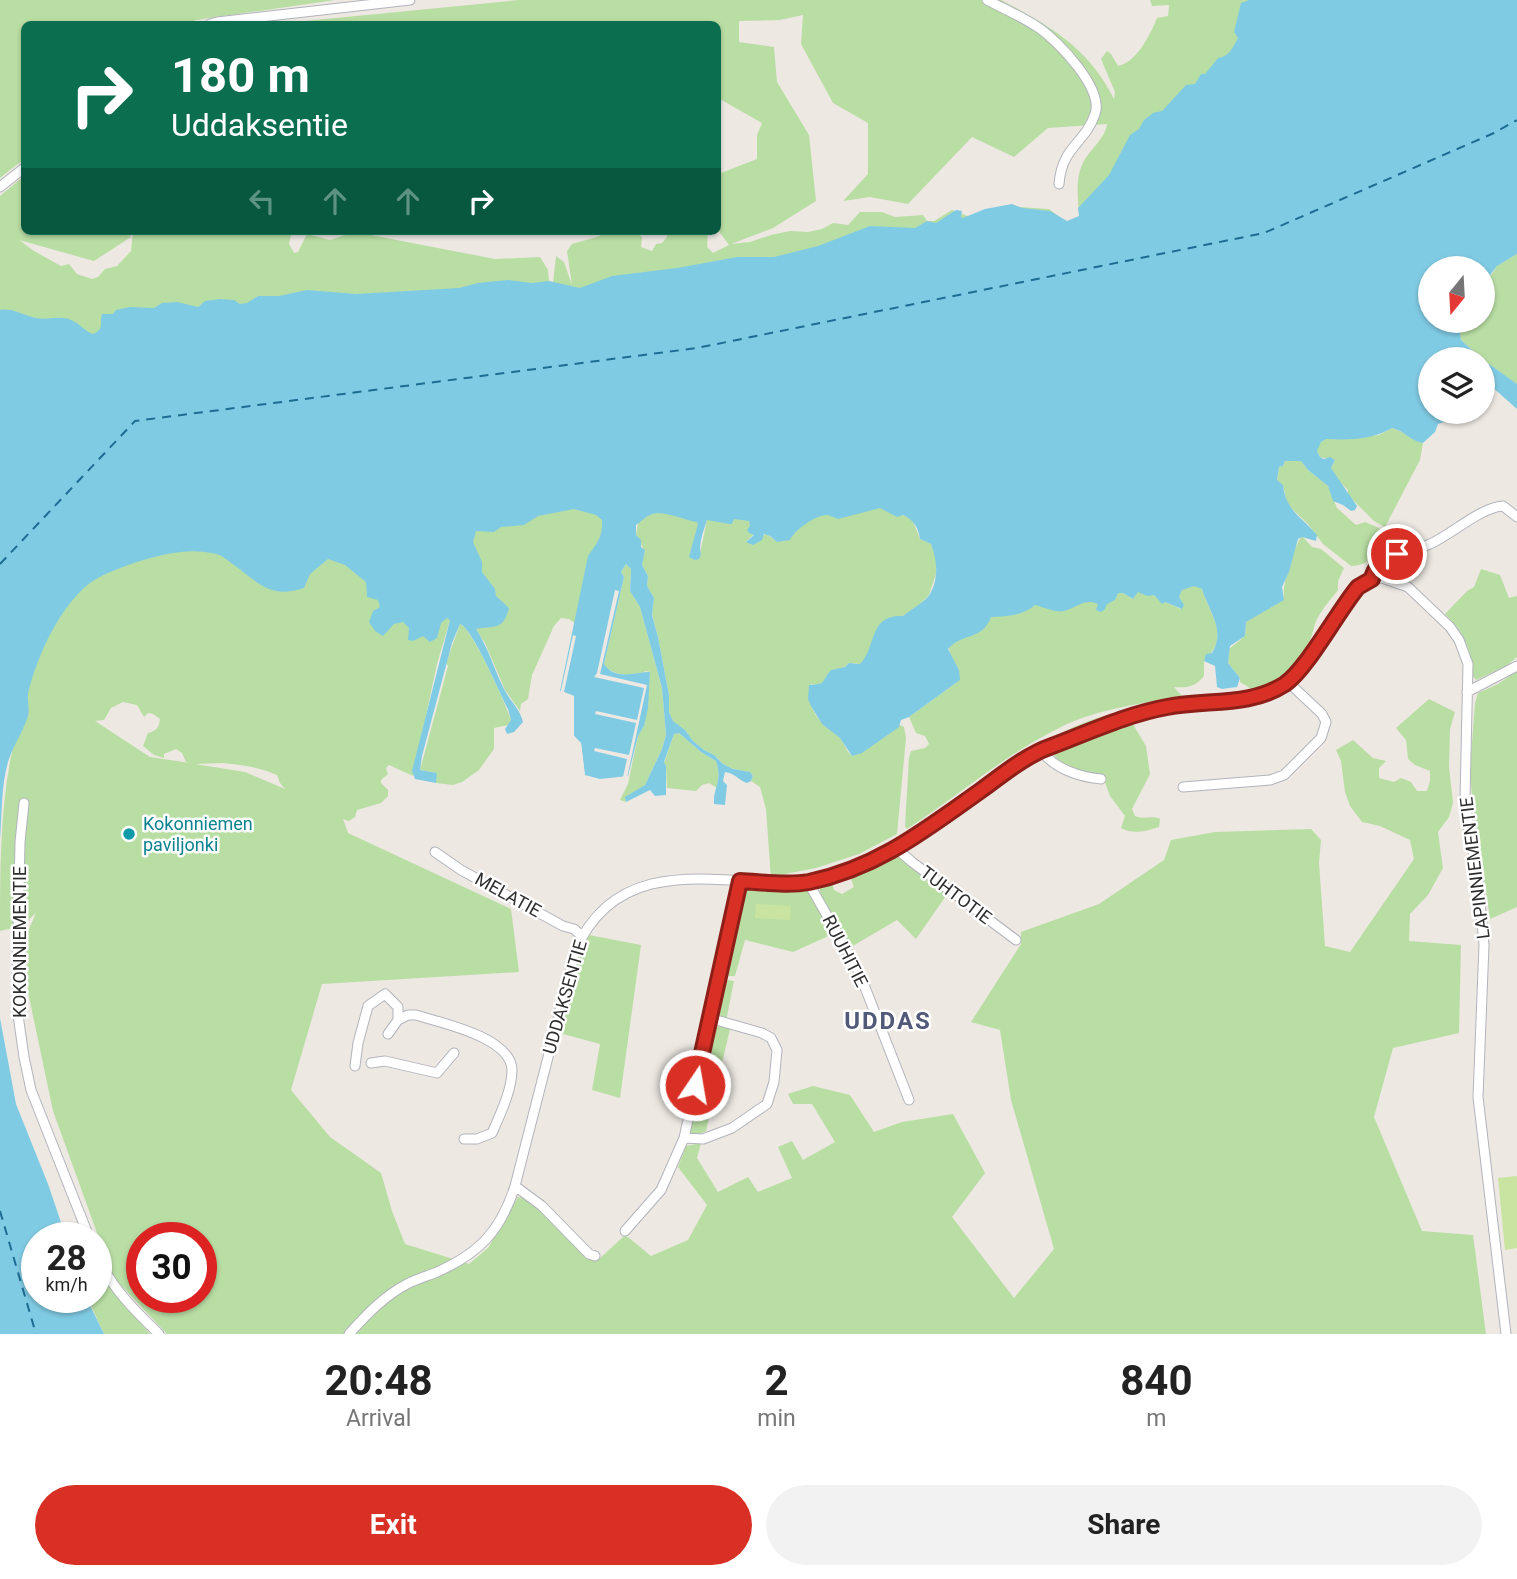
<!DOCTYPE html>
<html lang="en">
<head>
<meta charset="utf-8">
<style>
  :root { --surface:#fff; --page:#f2f2f2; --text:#222; --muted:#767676; --accent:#d93025 }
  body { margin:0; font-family:Roboto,sans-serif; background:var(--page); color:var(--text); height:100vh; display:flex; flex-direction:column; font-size:26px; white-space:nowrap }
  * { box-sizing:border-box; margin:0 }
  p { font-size:23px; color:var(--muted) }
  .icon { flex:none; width:38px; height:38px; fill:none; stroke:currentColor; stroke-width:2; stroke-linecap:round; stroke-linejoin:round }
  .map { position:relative; height:1334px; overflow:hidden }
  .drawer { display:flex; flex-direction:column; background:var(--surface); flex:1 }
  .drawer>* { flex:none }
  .banner { position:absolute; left:21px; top:21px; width:700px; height:214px; border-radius:10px; box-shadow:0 2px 5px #0004; background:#0b6e4f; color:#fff; overflow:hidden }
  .needle { width:46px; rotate:198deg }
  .fabs { position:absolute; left:1418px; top:256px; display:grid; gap:14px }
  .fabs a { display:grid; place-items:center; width:77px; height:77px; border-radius:50%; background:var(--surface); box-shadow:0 2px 5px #0004; font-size:35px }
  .speed { position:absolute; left:21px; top:1222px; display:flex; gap:14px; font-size:35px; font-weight:700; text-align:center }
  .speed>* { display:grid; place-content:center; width:91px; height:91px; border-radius:50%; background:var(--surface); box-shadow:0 2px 5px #0004; line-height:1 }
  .speed small { font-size:18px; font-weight:400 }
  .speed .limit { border:10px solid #d22; background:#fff; color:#111 }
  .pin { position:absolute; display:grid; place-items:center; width:60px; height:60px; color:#fff; margin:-30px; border:4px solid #fff; border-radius:50%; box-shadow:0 2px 7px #0007 }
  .me { position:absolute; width:77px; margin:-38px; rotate:12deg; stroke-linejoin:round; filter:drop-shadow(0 0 5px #0008) }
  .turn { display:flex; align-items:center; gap:24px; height:147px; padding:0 35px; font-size:32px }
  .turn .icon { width:91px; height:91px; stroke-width:2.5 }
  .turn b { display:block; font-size:49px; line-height:60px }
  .lanes { display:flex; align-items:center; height:66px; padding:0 35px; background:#0003; justify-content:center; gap:35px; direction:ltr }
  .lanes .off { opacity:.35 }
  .eta { display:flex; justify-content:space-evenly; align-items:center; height:119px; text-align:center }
  .eta b { font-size:42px; font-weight:700; line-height:49px }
  .action { display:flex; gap:14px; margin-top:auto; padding:14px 35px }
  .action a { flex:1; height:80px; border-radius:42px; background:var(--accent); color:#fff; font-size:28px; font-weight:700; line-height:80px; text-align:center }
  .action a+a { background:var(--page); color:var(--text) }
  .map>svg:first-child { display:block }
  .green { fill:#b9dea4; fill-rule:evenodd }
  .pitch { fill:#c9e4a1 }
  .water { fill:#80cbe4 }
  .pier { fill:#ede8e2 }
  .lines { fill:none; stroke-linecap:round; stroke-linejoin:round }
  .ferry { stroke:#1c6c94; stroke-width:2; stroke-dasharray:9 7; stroke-linecap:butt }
  .street-casing { stroke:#b2b4bc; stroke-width:11 }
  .street { stroke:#fff; stroke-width:9 }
  .route-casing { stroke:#8d1f18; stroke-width:18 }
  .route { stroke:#d93025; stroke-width:12 }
  .culture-dot { fill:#0f9aa8; stroke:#fff; stroke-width:2.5 }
  .labels { text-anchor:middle; stroke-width:5; stroke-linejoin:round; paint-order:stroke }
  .culture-label { font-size:18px; fill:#0d838f; stroke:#fff; text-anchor:start }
  .street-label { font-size:18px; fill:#2e2e2e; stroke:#fff }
  .district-label { font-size:24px; font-weight:bold; letter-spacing:2px; fill:#525a7a; stroke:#fff }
</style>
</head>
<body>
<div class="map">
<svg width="1517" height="1334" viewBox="0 0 1517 1334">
  <rect width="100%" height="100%" fill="#ede8e2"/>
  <path class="green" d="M0 0H335L196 20 186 24H24V159L0 178Z
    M519 0H1001C1050 26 1088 47 1114 99L1115 92 1101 59 1107 51 1111 54 1118 66C1137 62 1150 35 1157 18L1168 16 1169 5 1152 6 1150 0H1348L1174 364 293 556 415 554 450 620 437 664 413 776 389 765 386 768 388 774 381 780V783L388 790V796L381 803 357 810 355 817 349 821 343 819 348 833 511 909 519 972 322 984 291 1090 330 1137 381 1173 392 1211 405 1244 469 1264 488 1248 518 1197 528 1199 589 1259 598 1260 624 1236 628 1237 651 1256 688 1240 707 1205 678 1167 686 1146 701 1143 697 1158 718 1192 748 1177 758 1192 792 1178 778 1147 792 1141 803 1160 835 1142 812 1104H793L788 1094 813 1086 850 1095 874 1132 902 1122 953 1114 985 1173 952 1217 1014 1298 1054 1249 1011 1100 1000 1030 971 1022 1021 944V932L1099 904 1164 860 1171 840 1215 832 1311 829 1321 840 1319 863 1325 946 1350 952 1414 859 1410 840 1380 826 1362 822 1350 806 1345 792 1341 761 1336 750 1353 740 1373 758 1386 761 1379 768V778L1394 782 1401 778 1411 782 1417 791H1427L1430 781V771L1415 765 1408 759 1406 740 1396 728 1429 699 1455 712 1450 729 1449 767 1453 803 1449 817 1438 832 1443 868 1428 895 1410 914 1409 941 1461 945 1459 1033 1393 1048 1374 1117 1422 1231 1473 1235 1486 1334H167L113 1277 53 1111 28 992 25 938 36 913 22 926 0 931C0 870 0 805 13 747L0 570V196L24 176V231H127L131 237 94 261 19 240 34 251 61 266 69 264 77 274 92 279 98 277 105 269 117 266 131 251 133 231H285L291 235 289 244 294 253 298 252 307 234 330 240 355 232 495 259 540 257 548 270 549 281 553 283 556 256 564 262 572 285 567 251 572 244 600 236 603 231H638L642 238 641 247 652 251 656 244 662 243 667 237V231H708L707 247 713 253 729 245 718 230V182L721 173 757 159V135L762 123 718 98V24H274ZM803 15 801 44 833 103 868 123V174L843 201 870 197 908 204 972 137 1014 157 1048 128 1107 124C1105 139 1091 148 1084 161 1072 182 1081 209 1079 231L1049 209 1005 206 975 219 952 210 934 221H927L923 215 895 217 882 212H860L848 225 833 223 822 229 808 232 790 231 771 235 750 242 731 244 773 228 816 201 809 135 777 82 774 47 739 42V21L780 20ZM123 702 137 705 144 717 148 713 153 714 160 719C159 728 156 731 148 733L143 746 154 755 164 758V754L176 749 182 753 186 762 190 763 150 757 95 721 104 720 111 708ZM223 763C243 765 259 767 277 775L280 783 285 789 245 772 195 764ZM142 1237H201V1297H142Z
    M1517 254V384L1487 363 1461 340 1458 320H1482V284L1487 281 1497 266Z
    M1392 428C1404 431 1412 441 1423 443L1420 460 1385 527 1374 521 1348 495V490L1335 477 1331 468 1335 460 1320 457 1316 450 1321 442 1326 439 1379 435Z
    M1292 460 1301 461 1308 470 1328 486 1337 508 1356 525 1365 522 1379 528 1381 536 1373 546 1378 552C1370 561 1362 566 1351 566L1323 544 1308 524 1287 504 1283 485 1277 481 1279 467 1283 466 1285 461Z
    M787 468 912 519 920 539 931 544 936 556V574L929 595 860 664 849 663C841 672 828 670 823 684L819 686 811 684C807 696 812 714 823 724 828 729 835 732 840 738 845 744 846 751 852 756L900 725 904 727 906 738 897 834 859 854 816 868 785 874 776 880 771 879 766 809 760 787 751 781 753 776 750 772 733 769 723 764 714 755 704 750 693 741 685 730 673 721 669 712V695L658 637 652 614 654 598 647 586 648 576 642 565 644 550 636 535 639 517 691 498 698 524 699 558 707 520 744 507 754 534 746 542 767 534 777 542 798 528Z
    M593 507 607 526 575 623 569 619 561 618 554 626 532 675 528 699 521 704 520 711 505 690 485 643 466 615 472 531 531 512Z
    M1302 536 1312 547 1321 549 1344 568 1338 581V590C1330 600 1322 609 1316 621 1313 628 1313 635 1309 642 1298 665 1279 687 1253 690L1240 682V678L1228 663 1229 649 1245 636 1246 622 1284 597C1281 588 1295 543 1302 536Z
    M626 564 631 569 630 591 640 607 662 688 666 735 662 749 645 785 625 800 626 802 620 800 628 784 638 736 644 726 650 672 646 671C634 677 612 677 604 664L624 577 621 572Z
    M1481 569 1500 575 1509 598 1517 596V657L1506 666 1476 680 1473 676C1472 650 1464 632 1445 614L1467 591 1474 587Z
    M1194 585 1202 589C1211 618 1231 635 1204 661V676C1195 687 1188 688 1174 687L1183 697C1142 703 1096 709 1059 728 1004 755 958 796 907 829L905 826 909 758 911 751 925 748 929 744 925 736 916 733 909 717 956 683 959 670 950 655 948 641 1021 594 1123 593 1133 599 1138 591 1154 595 1161 603 1165 602 1181 609 1179 597 1182 590Z
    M460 624C472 628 506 704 511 720L509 725 494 728V749L479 770 462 782 453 785 436 783V773L420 770 448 666 446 663Z
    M1517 671V907L1490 919 1472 798 1470 769 1475 703 1478 693 1498 684Z
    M1153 707 1087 728 1051 743 1050 742C1074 721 1121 710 1153 707Z
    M1131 721 1146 746 1150 774 1132 809 1135 816C1144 820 1151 815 1160 819L1159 827C1147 831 1133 835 1121 828L1125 816 1110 796 1103 777 1065 767 1053 754V751Z
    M679 733 701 752 716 761 719 772 717 788 709 783 702 785 696 791 667 788 666 766 664 763 674 734Z
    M892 855 903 859 948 893 916 939 897 920 851 947 821 897 819 886 825 881 831 880 834 890 842 894 854 887 850 876 872 867Z
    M744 884 806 888 833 934 793 952 745 940 735 976H727L724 971C729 951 749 900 744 884Z
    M589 935 641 945 620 1098 592 1090 600 1044 559 1033 579 956Z
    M727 980 734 981 726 1021C712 1012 719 998 722 983Z
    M721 1026 730 1029 706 1131 694 1137 689 1134 710 1034 717 1027Z
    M96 1272 150 1334H104L87 1297H96Z"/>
  <path class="pitch" d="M756 904 791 906 790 920 755 918Z
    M1517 1176V1248L1505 1250 1498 1178Z"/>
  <path class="water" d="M1249 0H1517V254L1497 266 1483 284 1482 268H1430V320H1458L1461 340 1482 359H1430V411H1453L1450 420 1438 424 1435 432 1423 443C1410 441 1405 431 1392 428 1371 440 1350 440 1326 439L1321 442 1317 451 1320 457 1324 459 1330 457 1335 460 1331 468 1357 506 1355 510 1351 511 1343 505 1333 501 1328 486 1308 470 1301 461H1285L1283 466 1279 467 1277 480 1283 485C1286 511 1301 516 1317 535L1316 541 1302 537 1298 539 1289 572 1282 587 1284 600 1246 622 1245 636 1230 646 1228 663 1240 678 1237 687 1222 689 1217 687 1215 666 1204 661 1206 654 1212 653C1226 630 1209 612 1202 589L1194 586 1182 590 1179 597 1184 605 1182 609 1165 602 1162 604 1154 595 1147 596 1138 592 1133 599 1123 593H1118L1115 600 1107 604 1105 609 1101 612 1096 610 1098 604C1084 598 1077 608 1064 611 1056 613 1043 607 1035 605 1022 616 1008 616 991 617 982 641 963 632 948 649L959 670 960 680 909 717 901 720 899 727 862 753 852 756 840 738 822 724 811 706 808 699 809 685C827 684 820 683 831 670L845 667 849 663 860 664C877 647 868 614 903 616 911 609 924 603 930 594 939 579 937 559 931 544L920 539C918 527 914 520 903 515L897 517 880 508 838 519C835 518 831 516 828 515 817 514 794 530 790 540L777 542 770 536 764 534 762 540 753 545 746 542 754 535 749 533 747 530 750 526 749 521 734 519 732 524H729L707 520C704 530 698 544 701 554L699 559 695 560 689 557 698 524 697 522C683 520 662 509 650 515 645 517 641 522 636 525V535L641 540V547L645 550 642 565 648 576 647 586 654 598 652 615 658 637 669 695V712L673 721 685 730 693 741 704 750 714 755 723 764 733 769 750 772 753 776 751 781 747 783C738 780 735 773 725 772L723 781 727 785 725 805 714 804C713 786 723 783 716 761L701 752 679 733 674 734 664 762 666 766V795L655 796 650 790 626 802 625 797 645 785 662 749 666 735 662 688 640 607 630 591 631 569 626 564 621 572 624 577 604 664C615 681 636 672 650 672L648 708 644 726 638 736 628 776 600 779 585 775 581 743 574 736V696L560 691 588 556C597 543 603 537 602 520L596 515 574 509 538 516 524 525 501 527 494 532 476 531 473 542 482 562V572L495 589 496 596 509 608C503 632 493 625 476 629 488 647 494 669 504 689 510 701 520 709 523 722L514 732 507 734 505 729 511 720 508 709C499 692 473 629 460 624L452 643 422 756 420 770 437 773 436 783 415 779 412 771 450 620 447 618 441 623 437 638 430 642 423 636 413 641 408 640 409 628 403 622 394 624 383 636 375 631 369 622 373 611 380 607 378 600 367 597 366 582 345 565 328 559 310 574 304 588C270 599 260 584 234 565 228 561 222 555 216 554 190 547 162 554 137 562 120 568 98 575 85 587 57 613 39 653 29 689 26 698 30 707 28 716 23 732 14 744 9 759 1 782 2 815 0 839V310C13 308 20 314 32 317 46 322 61 313 75 322 82 326 85 331 93 334 105 329 99 323 102 314H113L116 310 130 307 154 308 162 303 177 302 198 307 205 301 220 299 234 300 240 304 247 303 258 296H279L307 290 356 294 459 288 478 283 508 280 532 283 549 281 580 288 612 276 677 268 737 257H774L818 246 870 226 915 228 927 221 936 223 956 210 962 211 961 217 963 218 985 209 1012 204 1022 208 1050 211 1067 221 1079 216 1078 208 1109 175 1130 135 1139 129 1144 120 1153 113 1162 111 1186 85 1195 84 1201 74H1205L1218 58C1229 57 1233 47 1238 38L1234 32 1241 3Z
    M1482 359 1517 384V409L1482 378Z
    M0 1018 16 1104 48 1184 66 1237H37V1297H86L104 1334H0Z"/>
  <path class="pier" d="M615 590 619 591 600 674 647 685 627 778 623 777 627 759 594 751 595 748 629 755 636 723 595 714 596 711 637 720 644 688 594 677 597 673Z
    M573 635 576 636 564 692 574 696V736L581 743 585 778 582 777 579 744 572 737 571 697 560 695Z"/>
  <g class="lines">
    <path class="ferry" d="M0 564 135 421 697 348 1264 233 1494 133 1517 120
      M0 1211 36 1334"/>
    <defs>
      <path id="street" d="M987 0C1004 9 1023 17 1039 28 1059 42 1104 89 1095 114 1085 144 1062 146 1059 184
        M210 24 217 22 410 0
        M0 187 24 168
        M1372 579C1373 571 1377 566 1384 561 1397 552 1415 551 1430 544 1451 535 1481 507 1503 506L1517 517
        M1467 692 1517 666
        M1041 750C1054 769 1080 777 1101 779
        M1183 787 1270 780 1284 775 1321 738 1326 722 1322 714 1288 682
        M24 803 20 842 17 980 18 1015 24 1057 31 1090 89 1237
        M897 849 912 862 1016 940
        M435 852 461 870 563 926 574 929 582 936
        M808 882 859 972 909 1100
        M398 1020 408 1015H416C441 1023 511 1037 512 1070 512 1090 500 1115 492 1133L477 1139H464
        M371 1063 385 1061 437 1073 454 1053
        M355 1066 358 1043 368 1006 385 994 398 1007V1020L388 1034
        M684 1138 703 1139 732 1128 767 1104 774 1082 777 1050 771 1038 762 1033 709 1018
        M515 1186 542 1206 589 1254 595 1256
        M625 1231 661 1190 684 1138 740 881
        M96 1254C111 1287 133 1309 159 1334
        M349 1334C366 1315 384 1296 407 1284 417 1279 427 1276 437 1272 480 1253 501 1230 515 1186L575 952C615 856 711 881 792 884 829 880 865 865 897 849L1002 776 1048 747 1151 711 1180 705 1248 699 1276 689 1297 672 1358 587 1372 579 1382 578 1408 587 1450 627 1459 640 1468 664 1465 799 1469 832 1477 870 1484 945 1478 1097 1506 1334"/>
    </defs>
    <use href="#street" class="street-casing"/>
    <use href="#street" class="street"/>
  </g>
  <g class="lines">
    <defs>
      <path id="route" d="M695 1085 740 881C762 882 787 886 809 882 877 868 925 830 980 791 1002 775 1026 755 1052 746 1089 732 1128 714 1167 707 1208 699 1249 707 1285 684 1307 669 1338 611 1358 587L1372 579C1374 565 1386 560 1397 554"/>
    </defs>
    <use href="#route" class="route-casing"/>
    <use href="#route" class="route"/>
  </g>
  <circle class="culture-dot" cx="129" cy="834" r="7"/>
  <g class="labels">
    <g class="culture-label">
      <text x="143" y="830">Kokonniemen<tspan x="143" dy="21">paviljonki</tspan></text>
    </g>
    <g class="street-label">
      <text transform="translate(1475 868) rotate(-97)" y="6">LAPINNIEMENTIE</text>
      <text transform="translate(508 895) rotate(29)" y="6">MELATIE</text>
      <text transform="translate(956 895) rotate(37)" y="6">TUHTOTIE</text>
      <text transform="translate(20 942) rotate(-90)" y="6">KOKONNIEMENTIE</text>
      <text transform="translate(845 951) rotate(63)" y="6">RUUHITIE</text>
      <text transform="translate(565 997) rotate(-74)" y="6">UDDAKSENTIE</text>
    </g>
    <g class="district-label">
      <text x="888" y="1029">UDDAS</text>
    </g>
  </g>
</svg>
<div class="fabs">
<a><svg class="needle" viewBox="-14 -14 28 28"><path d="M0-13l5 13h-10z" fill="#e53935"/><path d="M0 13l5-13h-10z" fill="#767676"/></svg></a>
<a><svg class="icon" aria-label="layers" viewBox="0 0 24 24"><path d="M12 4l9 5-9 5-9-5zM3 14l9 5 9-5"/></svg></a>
</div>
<div class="speed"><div>28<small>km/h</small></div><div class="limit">30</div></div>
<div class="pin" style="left:1397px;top:554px;background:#d93025"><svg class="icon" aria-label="arrive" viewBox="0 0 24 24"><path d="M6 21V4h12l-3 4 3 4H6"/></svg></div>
<svg class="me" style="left:695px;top:1085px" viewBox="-20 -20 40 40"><circle r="17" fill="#d93025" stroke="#fff" stroke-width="3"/><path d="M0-11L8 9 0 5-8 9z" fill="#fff"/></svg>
<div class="banner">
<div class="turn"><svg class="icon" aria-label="right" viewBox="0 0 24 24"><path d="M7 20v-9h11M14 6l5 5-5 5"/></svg><div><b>180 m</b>Uddaksentie</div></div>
<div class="lanes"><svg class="icon off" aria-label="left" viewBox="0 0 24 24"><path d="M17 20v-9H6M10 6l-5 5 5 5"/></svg><svg class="icon off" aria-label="ahead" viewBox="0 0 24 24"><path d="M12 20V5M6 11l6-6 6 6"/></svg><svg class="icon off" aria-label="ahead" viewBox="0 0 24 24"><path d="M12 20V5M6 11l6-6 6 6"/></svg><svg class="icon" aria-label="right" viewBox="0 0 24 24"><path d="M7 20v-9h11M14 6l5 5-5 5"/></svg></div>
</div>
</div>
<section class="drawer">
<div class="eta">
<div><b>20:48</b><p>Arrival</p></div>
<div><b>2</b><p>min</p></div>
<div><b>840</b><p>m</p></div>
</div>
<div class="action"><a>Exit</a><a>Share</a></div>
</section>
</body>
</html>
